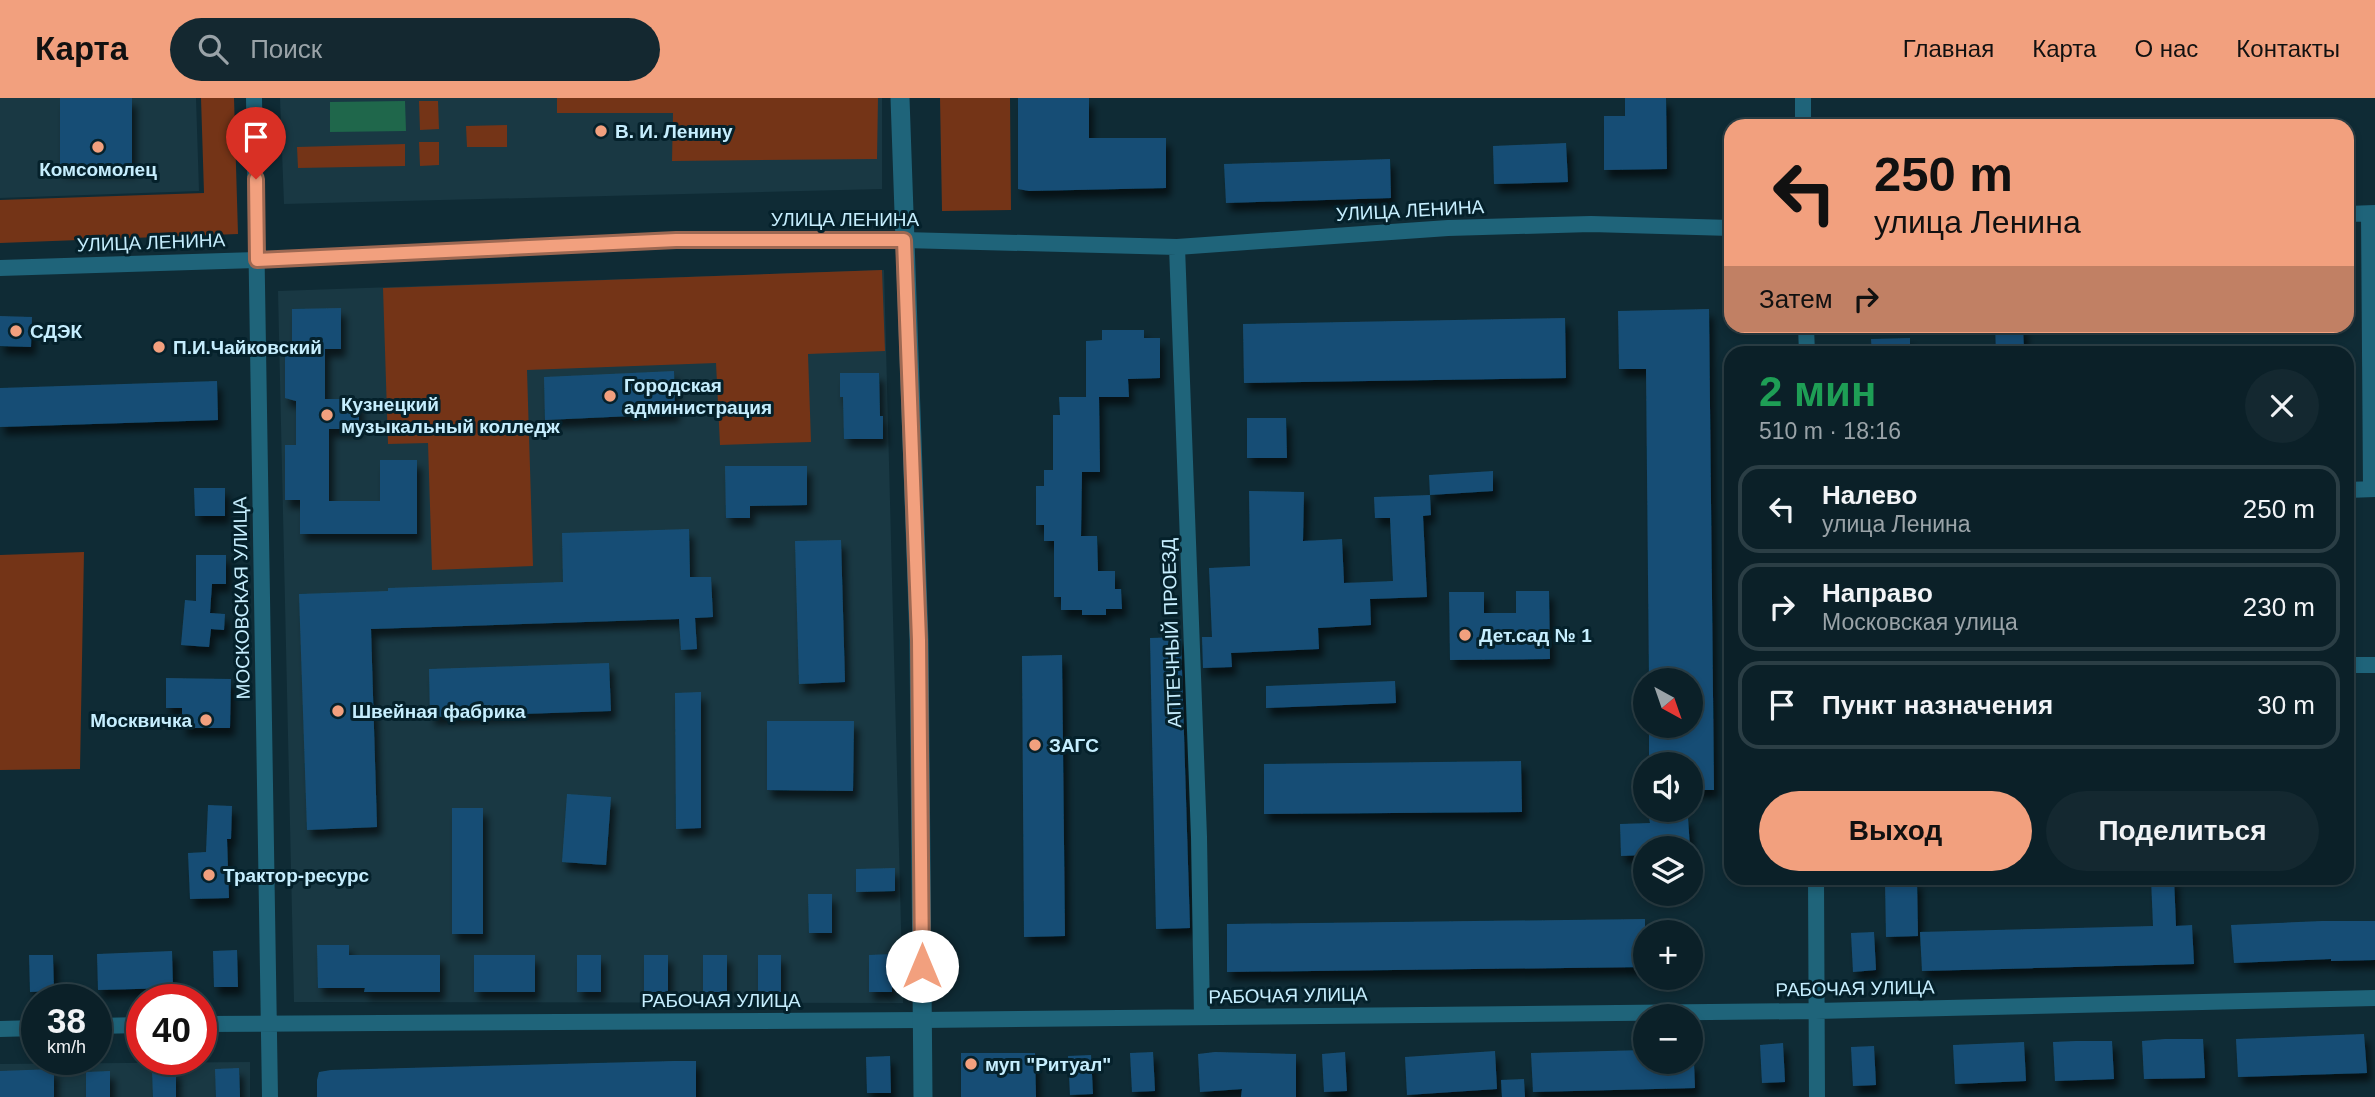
<!DOCTYPE html>
<html lang="ru">
<head>
<meta charset="utf-8">
<style>
  :root { --surface:#0b2028; --page:#142830; --text:#f1f3f6; --muted:#9aa3a8; --line:#2b3e45; --accent:#f2a07e }
  body { margin:0; font-family:Helvetica,sans-serif; background:var(--page); color:var(--text); height:100vh; display:flex; flex-direction:column; font-size:26px; white-space:nowrap }
  * { box-sizing:border-box; margin:0 }
  p { font-size:23px; color:var(--muted) }
  .icon { flex:none; width:38px; height:38px; fill:none; stroke:currentColor; stroke-width:2; stroke-linecap:round; stroke-linejoin:round }
  .map { position:relative; flex:1; overflow:hidden }
  .side { position:absolute; left:1724px; top:248px; width:630px; height:539px; display:flex; flex-direction:column; background:var(--surface); border-radius:21px; box-shadow:0 4px 10px #0003,0 0 0 2px var(--line) }
  .side>* { flex:none }
  .top-card { position:absolute; left:1724px; top:21px; width:630px; height:214px; border-radius:21px; box-shadow:0 4px 10px #0003,0 0 0 2px var(--line); background:#f2a07e; color:#111; overflow:hidden }
  .needle { width:46px; rotate:140deg }
  .buttons { position:absolute; left:1633px; top:570px; display:grid; gap:14px }
  .buttons a { display:grid; place-items:center; width:70px; height:70px; border-radius:50%; background:var(--surface); box-shadow:0 4px 10px #0003,0 0 0 2px var(--line); font-size:35px }
  .speed { position:absolute; left:21px; top:886px; display:flex; gap:14px; font-size:35px; font-weight:700; text-align:center }
  .speed>* { display:grid; place-content:center; width:91px; height:91px; border-radius:50%; background:var(--surface); box-shadow:0 4px 10px #0003,0 0 0 2px var(--line); line-height:1 }
  .speed small { font-size:18px; font-weight:400 }
  .speed .limit { border:10px solid #d22; background:#fff; color:#111 }
  .pin { position:absolute; display:grid; place-items:center; width:60px; height:60px; color:#fff; margin:-72px -30px; border-radius:50% 50% 50% 0; rotate:-45deg; box-shadow:0 0 7px #0007 }
  .pin .icon { rotate:45deg }
  .me { position:absolute; width:77px; margin:-38px; rotate:0deg; stroke-linejoin:round; filter:drop-shadow(0 0 5px #0008) }
  .turn { display:flex; align-items:center; gap:24px; height:147px; padding:0 35px; font-size:32px }
  .turn .icon { width:91px; height:91px; stroke-width:2.5 }
  .turn b { display:block; font-size:49px; line-height:60px }
  .then { display:flex; align-items:center; height:66px; padding:0 35px; background:#0003; gap:14px; font-size:26px }
  .round { display:grid; place-items:center; flex:none; width:74px; height:74px; border-radius:37px; background:var(--page) }
  .summary { display:flex; align-items:center; justify-content:space-between; height:119px; padding:0 35px }
  h1 { font-size:42px; font-weight:800; line-height:52px; color:#1e9e55 }
  .button { display:flex; gap:14px; margin-top:auto; padding:14px 35px }
  .button a { flex:1; height:80px; border-radius:42px; background:var(--accent); color:#111; font-size:28px; font-weight:800; line-height:80px; text-align:center }
  .button a+a { background:var(--page); color:var(--text) }
  ul { padding:0; list-style:none }
  li { display:flex; align-items:center; gap:21px; height:88px; margin:0 14px 10px; padding:0 21px; border:4px solid var(--line); border-radius:21px }
  li div { flex:1 }
  li b { display:block; font-size:26px }
  li em { font-style:normal }
  header { display:flex; align-items:center; gap:42px; box-sizing:border-box; height:98px; padding:0 35px; background:var(--accent); color:#111 }
  header strong { font-size:33px }
  nav { display:flex; gap:38px; margin-inline-start:auto; font-size:24px }
  .search { width:490px; height:63px; background:var(--page); display:flex; align-items:center; gap:18px; box-sizing:border-box; padding:0 24px; border-radius:38px; color:var(--muted); font-size:26px }
  .map>svg:first-child { display:block }
  .built { fill:#193843 }
  .green { fill:#743417 }
  .water { fill:#1f674b }
  .building { fill:#174e74; filter:url(#shadow) }
  .lines { fill:none; stroke-linecap:round; stroke-linejoin:round }
  .minor { stroke:#1f647a; stroke-width:16 }
  .tertiary { stroke:#1f647a; stroke-width:19 }
  .route-casing { stroke:#9d6852; stroke-width:18 }
  .route { stroke:#f2a07e; stroke-width:12 }
  .poi-dot { fill:#f2a07e; stroke:#05212b; stroke-width:2.5 }
  .labels { text-anchor:middle; stroke-width:6; stroke-linejoin:round; paint-order:stroke }
  .poi-label { font-size:19px; font-weight:bold; fill:#c6eefe; stroke:#05212b; text-anchor:start }
  .street-label { font-size:19px; fill:#c6eefe; stroke:#05212b }
</style>
</head>
<body>
<header>
<strong>Карта</strong>
<div class="search"><svg class="icon" aria-label="search" viewBox="0 0 24 24"><circle cx="10" cy="10" r="6"/><path d="M15 15l6 6"/></svg>Поиск</div>
<nav><a>Главная</a><a>Карта</a><a>О нас</a><a>Контакты</a></nav>
</header>
<div class="map">
<svg width="2375" height="999" viewBox="0 0 2375 999">
  <defs>
    <filter id="shadow"><feDropShadow dx="4.5" dy="8" stdDeviation="3.5" flood-color="#0009"/></filter>
  </defs>
  <rect width="100%" height="100%" fill="#0f2b35"/>
  <path class="built" d="M0 0H196L199 93 0 100Z
    M280 0H882V91L284 106Z
    M884 172 903 905 294 904 278 193Z
    M250 964V999H0V966Z"/>
  <path class="green" d="M201 0H234L238 136 0 145V102L204 95Z
    M557 0H878L877 61 672 63 673 15H557Z
    M940 0H1010L1011 112 942 113Z
    M419 3H438L439 31 420 32Z
    M507 27V49H467L466 28Z
    M419 44H439V67L420 68Z
    M405 46V68L298 70 297 49Z
    M882 172 885 253 808 256 811 344 720 347 716 265 527 272 533 468 432 472 428 345 388 346 383 190Z
    M84 454 80 671 0 672V457Z"/>
  <path class="water" d="M405 3 406 33 330 34V4Z"/>
  <path class="building" d="M60 0H132V71H60Z
    M1018 0H1089V40H1166V90L1029 93 1018 91Z
    M1625 0H1666L1667 71 1604 72V18H1625Z
    M1566 45 1568 84 1494 86 1493 48Z
    M1390 61 1391 100 1226 105 1224 66Z
    M341 210V251H325V301H359V331H329V403H380V362H417V436H300V402H285V347H296V303L285 300V253H292V211Z
    M1709 211 1714 692H1690V667H1649V628H1690V583H1649L1646 271H1619L1618 213Z
    M0 218 32 219 31 249 0 248Z
    M1565 220 1566 280 1244 285 1243 226Z
    M1995 228H2023L2024 253 1996 254Z
    M1102 232H1144V240H1160V280L1128 281 1129 299H1099L1100 374H1082L1081 438H1097L1098 473H1115V491H1121L1122 511H1106V517H1082V512H1061V499H1054V443H1044V427H1036V388H1044V372H1053V317H1060L1059 299H1086V243L1102 242Z
    M1910 240V256H1872L1871 241Z
    M674 273 675 316 545 322 544 279Z
    M840 275H879L880 318H883V341H844L843 299H840Z
    M217 283 218 322 0 329V290Z
    M1247 320H1286L1287 360H1247Z
    M725 368H807V407L750 408V420H726Z
    M1493 373V393L1430 397 1429 377Z
    M194 390H225V418H195Z
    M1249 393 1304 394 1303 443 1342 441 1344 485 1393 483 1390 420H1375L1374 399 1430 397 1431 417 1423 418 1427 499 1370 501 1371 527 1318 530 1319 551 1231 555 1232 569 1203 570 1202 539H1212L1209 470 1250 468Z
    M689 431 690 479H711L713 519 695 520 697 551 681 552 679 521 371 531 377 729 307 732 299 496 388 493V490L563 484 562 435Z
    M841 442 845 584 799 586 795 443Z
    M196 457H226V486H212L210 515 225 516 224 532 211 531 209 549 181 547 185 502 196 503Z
    M1516 493H1549L1550 561 1450 562 1449 494H1484V515H1516Z
    M1181 539 1190 830 1156 831 1150 540Z
    M1062 557 1065 838 1024 839 1022 558Z
    M609 565 611 613 430 619 429 571Z
    M166 580 231 581 230 630H182V610H166Z
    M1395 583 1396 605 1266 610V588Z
    M701 594V730L676 731 675 595Z
    M767 623H854L853 693 767 692Z
    M1521 663 1522 714 1264 716V666Z
    M567 696 611 699 606 767 562 764Z
    M208 707 232 708 231 741H227L229 800 190 801 188 755 206 754Z
    M452 710H483V836H452Z
    M1688 719 1690 751H1645V757L1621 758 1620 726 1650 725 1649 720Z
    M895 770V793L856 794V771Z
    M2151 780H2174L2176 828 2192 827 2194 866 1922 873 1920 834 2153 828Z
    M1917 782 1918 838 1886 839 1885 783Z
    M808 796H832V835H809Z
    M1645 821V869L1227 874V826Z
    M2322 823H2375V862L2331 863V861L2234 865 2231 827Z
    M1874 834 1876 872 1853 874 1851 835Z
    M317 847H349V857H440V894H364L365 890H318Z
    M237 852 238 889H214L213 853Z
    M172 853 173 890 98 892 97 856Z
    M892 856V894H869V857Z
    M29 857H53L54 893 30 894Z
    M474 857H535V894H474Z
    M577 857H601V894H577Z
    M644 857H668V894H644Z
    M703 857H727V894H703Z
    M758 857H781V894H758Z
    M2364 936 2367 975 2238 979 2236 941Z
    M2165 941H2203L2205 980 2144 981 2142 943Z
    M2076 943H2112L2114 981 2055 983 2053 944Z
    M2024 944 2026 983 1955 986 1953 947Z
    M1783 945 1785 984 1762 985 1760 947Z
    M1874 948 1876 987 1853 988 1851 949Z
    M1645 952V964H1694L1695 990 1533 994 1531 955Z
    M1495 953 1497 991 1407 997 1405 959Z
    M1153 954 1155 993 1132 994 1130 955Z
    M1215 954 1296 956V999H1241L1242 991 1200 994 1198 956Z
    M1345 954 1347 993 1324 994 1322 956Z
    M961 955H1035L1036 999H961Z
    M1091 957 1093 996 1070 997 1068 958Z
    M890 958 891 995H867L866 959Z
    M674 963H696V999H317V982L319 974 331 972Z
    M239 970 240 999H216L215 971Z
    M54 971V999H0V973Z
    M152 972H176V999H153Z
    M110 973V999H86V974Z
    M1524 981 1525 999H1502L1501 982Z"/>
  <g class="lines">
    <path class="minor" d="M254 0 270 999
      M1803 0V28
      M2347 116 2375 115
      M2369 116 2371 391
      M1177 149 1199 739 1202 919
      M0 170 257 162 676 142H904L1177 149 1448 130 1591 126 1731 130
      M1806 228 1807 256
      M2347 392 2375 391
      M2347 567H2375
      M1816 780 1817 999
      M201 926 922 922 1816 913 2375 900
      M96 928 142 927
      M0 931 37 930"/>
    <path class="tertiary" d="M900 0 919 542 923 999"/>
  </g>
  <g class="lines">
    <defs>
      <path id="route" d="M256 81 257 162 676 142H904L919 542 922 868"/>
    </defs>
    <use href="#route" class="route-casing"/>
    <use href="#route" class="route"/>
  </g>
  <g class="poi-dot">
    <circle cx="601" cy="33" r="7"/>
    <circle cx="98" cy="49" r="7"/>
    <circle cx="16" cy="233" r="7"/>
    <circle cx="159" cy="249" r="7"/>
    <circle cx="610" cy="298" r="7"/>
    <circle cx="327" cy="317" r="7"/>
    <circle cx="1465" cy="537" r="7"/>
    <circle cx="338" cy="613" r="7"/>
    <circle cx="206" cy="622" r="7"/>
    <circle cx="1035" cy="647" r="7"/>
    <circle cx="209" cy="777" r="7"/>
    <circle cx="971" cy="966" r="7"/>
  </g>
  <g class="labels">
    <g class="poi-label">
      <text x="615" y="40">В. И. Ленину</text>
      <text x="98" y="78" text-anchor="middle">Комсомолец</text>
      <text x="30" y="240">СДЭК</text>
      <text x="173" y="256">П.И.Чайковский</text>
      <text x="624" y="294">Городская<tspan x="624" dy="22">администрация</tspan></text>
      <text x="341" y="313">Кузнецкий<tspan x="341" dy="22">музыкальный колледж</tspan></text>
      <text x="1479" y="544">Дет.сад № 1</text>
      <text x="352" y="620">Швейная фабрика</text>
      <text x="192" y="629" text-anchor="end">Москвичка</text>
      <text x="1049" y="654">ЗАГС</text>
      <text x="223" y="784">Трактор-ресурс</text>
      <text x="985" y="973">муп "Ритуал"</text>
    </g>
    <g class="street-label">
      <text transform="translate(1410 112) rotate(-3)" y="7">УЛИЦА ЛЕНИНА</text>
      <text x="845" y="128">УЛИЦА ЛЕНИНА</text>
      <text transform="translate(151 144) rotate(-2)" y="7">УЛИЦА ЛЕНИНА</text>
      <text transform="translate(241 500) rotate(-91)" y="7">МОСКОВСКАЯ УЛИЦА</text>
      <text transform="translate(1171 535) rotate(-92)" y="7">АПТЕЧНЫЙ ПРОЕЗД</text>
      <text transform="translate(1855 890) rotate(-1)" y="7">РАБОЧАЯ УЛИЦА</text>
      <text transform="translate(1288 897) rotate(-1)" y="7">РАБОЧАЯ УЛИЦА</text>
      <text x="721" y="909">РАБОЧАЯ УЛИЦА</text>
    </g>
  </g>
</svg>
<div class="buttons">
<a><svg class="needle" viewBox="-14 -14 28 28"><path d="M0-13l5 13h-10z" fill="#e53935"/><path d="M0 13l5-13h-10z" fill="#9aa3a8"/></svg></a>
<a><svg class="icon" aria-label="sound" viewBox="0 0 24 24"><path d="M4 9h4l5-4v14l-5-4H4zM17 9q2 3 0 6"/></svg></a>
<a><svg class="icon" aria-label="layers" viewBox="0 0 24 24"><path d="M12 4l9 5-9 5-9-5zM3 14l9 5 9-5"/></svg></a>
<a>+</a>
<a>−</a>
</div>
<div class="speed"><div>38<small>km/h</small></div><div class="limit">40</div></div>
<div class="pin" style="left:256px;top:81px;background:#d93025"><svg class="icon" aria-label="arrive" viewBox="0 0 24 24"><path d="M6 21V4h12l-3 4 3 4H6"/></svg></div>
<svg class="me" style="left:922px;top:868px" viewBox="-20 -20 40 40"><circle r="19" fill="#fff"/><path d="M0-13L10 11 0 6-10 11z" fill="#f2a07e"/></svg>
<div class="top-card">
<div class="turn"><svg class="icon" aria-label="left" viewBox="0 0 24 24"><path d="M17 20v-9H6M10 6l-5 5 5 5"/></svg><div><b>250 m</b>улица Ленина</div></div>
<div class="then">Затем<svg class="icon" aria-label="right" viewBox="0 0 24 24"><path d="M7 20v-9h11M14 6l5 5-5 5"/></svg></div>
</div>
<section class="side">
<div class="summary"><div><h1>2 мин</h1><p>510 m · 18:16</p></div><a class="round"><svg class="icon" aria-label="close" viewBox="0 0 24 24"><path d="M6 6l12 12M18 6L6 18"/></svg></a></div>
<ul>
<li><svg class="icon" aria-label="left" viewBox="0 0 24 24"><path d="M17 20v-9H6M10 6l-5 5 5 5"/></svg><div><b>Налево</b><p>улица Ленина</p></div><em>250 m</em></li>
<li><svg class="icon" aria-label="right" viewBox="0 0 24 24"><path d="M7 20v-9h11M14 6l5 5-5 5"/></svg><div><b>Направо</b><p>Московская улица</p></div><em>230 m</em></li>
<li><svg class="icon" aria-label="arrive" viewBox="0 0 24 24"><path d="M6 21V4h12l-3 4 3 4H6"/></svg><div><b>Пункт назначения</b></div><em>30 m</em></li>
</ul>
<div class="button"><a>Выход</a><a>Поделиться</a></div>
</section>
</div>
</body>
</html>
